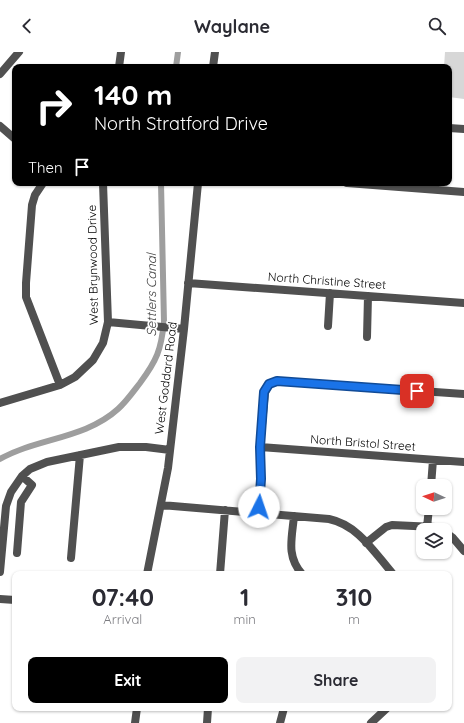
<!DOCTYPE html>
<html lang="en">
<head>
<meta charset="utf-8">
<style>
  :root { --surface:#fff; --page:#f2f2f3; --text:#2b2b33; --muted:#7c7c81; --accent:#000 }
  body { margin:0; font-family:Quicksand,sans-serif; background:var(--page); color:var(--text); height:100vh; display:flex; flex-direction:column; font-size:15px; white-space:nowrap }
  * { box-sizing:border-box; margin:0 }
  p { font-size:13px; color:var(--muted) }
  .icon { flex:none; width:22px; height:22px; fill:none; stroke:currentColor; stroke-width:2; stroke-linecap:round; stroke-linejoin:round }
  .map { position:relative; flex:1; overflow:hidden }
  .panel { position:absolute; left:12px; top:519px; width:440px; height:140px; display:flex; flex-direction:column; background:var(--surface); border-radius:8px; box-shadow:0 1px 3px #0004 }
  .panel>* { flex:none }
  .guide { position:absolute; left:12px; top:12px; width:440px; height:122px; border-radius:8px; box-shadow:0 1px 3px #0004; background:#000; color:#fff; overflow:hidden }
  .needle { width:26px; rotate:274deg }
  .tools { position:absolute; left:416px; top:427px; display:grid; gap:8px }
  .tools a { display:grid; place-items:center; width:36px; height:36px; border-radius:8px; background:var(--surface); box-shadow:0 1px 3px #0004; font-size:20px }
  .pin { position:absolute; display:grid; place-items:center; width:34px; height:34px; color:#fff; margin:-17px; border-radius:8px; box-shadow:0 2px 6px #0006 }
  .me { position:absolute; width:44px; margin:-22px; rotate:4deg; stroke-linejoin:round; filter:drop-shadow(0 0 3px #0008) }
  .turn { display:flex; align-items:center; gap:14px; height:84px; padding:0 16px; font-size:18px }
  .turn .icon { width:52px; height:52px; stroke-width:2.5 }
  .turn b { display:block; font-size:28px; line-height:34px }
  .then { display:flex; align-items:center; height:38px; padding:0 16px; background:#0003; gap:8px; font-size:15px }
  .eta { display:flex; justify-content:space-evenly; align-items:center; height:68px; text-align:center }
  .eta b { font-size:24px; font-weight:700; line-height:28px }
  .action { display:flex; gap:8px; margin-top:auto; padding:8px 16px }
  .action a { flex:1; height:46px; border-radius:8px; background:var(--accent); color:#fff; font-size:16px; font-weight:700; line-height:46px; text-align:center }
  .action a+a { background:var(--page); color:var(--text) }
  header { display:flex; justify-content:space-between; align-items:center; height:52px; padding:0 16px; background:var(--surface); font-size:18px; font-weight:700 }
  .map>svg:first-child { display:block }
  .green { fill:#d7d7d7 }
  .lines { fill:none; stroke-linecap:round; stroke-linejoin:round }
  .canal { stroke:#9e9e9e; stroke-width:6 }
  .minor { stroke:#505050; stroke-width:8 }
  .route-casing { stroke:#114b97; stroke-width:10 }
  .route { stroke:#1a73e8; stroke-width:7 }
  .labels { text-anchor:middle; stroke-width:3.5; stroke-linejoin:round; paint-order:stroke }
  .street-label { font-size:12px; fill:#000; stroke:#fff }
  .water-label { font-size:13px; font-style:italic; fill:#3f3f3f; stroke:#fff }
</style>
</head>
<body>
<header><svg class="icon" aria-label="back" viewBox="0 0 24 24"><path d="M15 5l-7 7 7 7"/></svg>Waylane<svg class="icon" aria-label="search" viewBox="0 0 24 24"><circle cx="10" cy="10" r="6"/><path d="M15 15l6 6"/></svg></header>
<div class="map">
<svg width="464" height="671" viewBox="0 0 464 671">
  <rect width="100%" height="100%" fill="#fff"/>
  <path class="green" d="M445 0H464V47L449 45V15H444Z"/>
  <g class="lines">
    <path class="canal" d="M176 15 178 0
      M0 407C37 386 85 387 118 357 126 350 133 340 140 331 157 308 161 298 164 270L161 131"/>
    <path class="minor" d="M119 15 121 0
      M213 15 215 0
      M0 22 19 0
      M0 74 15 87
      M449 76 464 77
      M43 131 35 143 32 153 26 231V245L60 333
      M347 131 464 140
      M188 231 464 251
      M108 270 184 277
      M328 274 330 241
      M367 285 368 244
      M0 351 60 333 75 325 93 308 103 291 108 270 103 131
      M260 395 464 410
      M431 434 433 408
      M161 453 329 467C358 473 374 500 393 522
      M259 460 261 427 260 395 265 340 269 332 277 329 464 342
      M294 464C292 486 286 504 302 522
      M427 475 429 456
      M445 480 453 486 464 499
      M366 491 386 475 392 473 435 475 442 478
      M17 501 21 450 32 433 22 424
      M71 506 80 403
      M0 520 6 454 11 440 22 424 30 417 47 410 119 395H146L170 398
      M147 522 168 416 184 277 198 131
      M220 522 225 458
      M0 547 15 548
      M135 671 137 656
      M207 671 208 656
      M280 671 284 656
      M371 671 387 656"/>
  </g>
  <g class="lines">
    <defs>
      <path id="route" d="M259 455 261 427 260 395 264 340 269 332 277 329 417 339"/>
    </defs>
    <use href="#route" class="route-casing"/>
    <use href="#route" class="route"/>
  </g>
  <g class="labels">
    <g class="street-label">
      <text transform="translate(93 213) rotate(-91)" y="4">West Brynwood Drive</text>
      <text transform="translate(327 229) rotate(4)" y="4">North Christine Street</text>
      <text transform="translate(166 326) rotate(-83)" y="4">West Goddard Road</text>
      <text transform="translate(363 391) rotate(4)" y="4">North Bristol Street</text>
    </g>
    <g class="water-label">
      <text transform="translate(151 243) rotate(-90)" y="5">Settlers Canal</text>
    </g>
  </g>
</svg>
<div class="tools">
<a><svg class="needle" viewBox="-14 -14 28 28"><path d="M0-13l5 13h-10z" fill="#e53935"/><path d="M0 13l5-13h-10z" fill="#7c7c81"/></svg></a>
<a><svg class="icon" aria-label="layers" viewBox="0 0 24 24"><path d="M12 4l9 5-9 5-9-5zM3 14l9 5 9-5"/></svg></a>
</div>
<div class="pin" style="left:417px;top:339px;background:#d93025"><svg class="icon" aria-label="arrive" viewBox="0 0 24 24"><path d="M6 21V4h12l-3 4 3 4H6"/></svg></div>
<svg class="me" style="left:259px;top:455px" viewBox="-20 -20 40 40"><circle r="19" fill="#fff"/><path d="M0-13L10 11 0 6-10 11z" fill="#1a73e8"/></svg>
<div class="guide">
<div class="turn"><svg class="icon" aria-label="right" viewBox="0 0 24 24"><path d="M7 20v-9h11M14 6l5 5-5 5"/></svg><div><b>140 m</b>North Stratford Drive</div></div>
<div class="then">Then<svg class="icon" aria-label="arrive" viewBox="0 0 24 24"><path d="M6 21V4h12l-3 4 3 4H6"/></svg></div>
</div>
<section class="panel">
<div class="eta">
<div><b>07:40</b><p>Arrival</p></div>
<div><b>1</b><p>min</p></div>
<div><b>310</b><p>m</p></div>
</div>
<div class="action"><a>Exit</a><a>Share</a></div>
</section>
</div>
</body>
</html>
